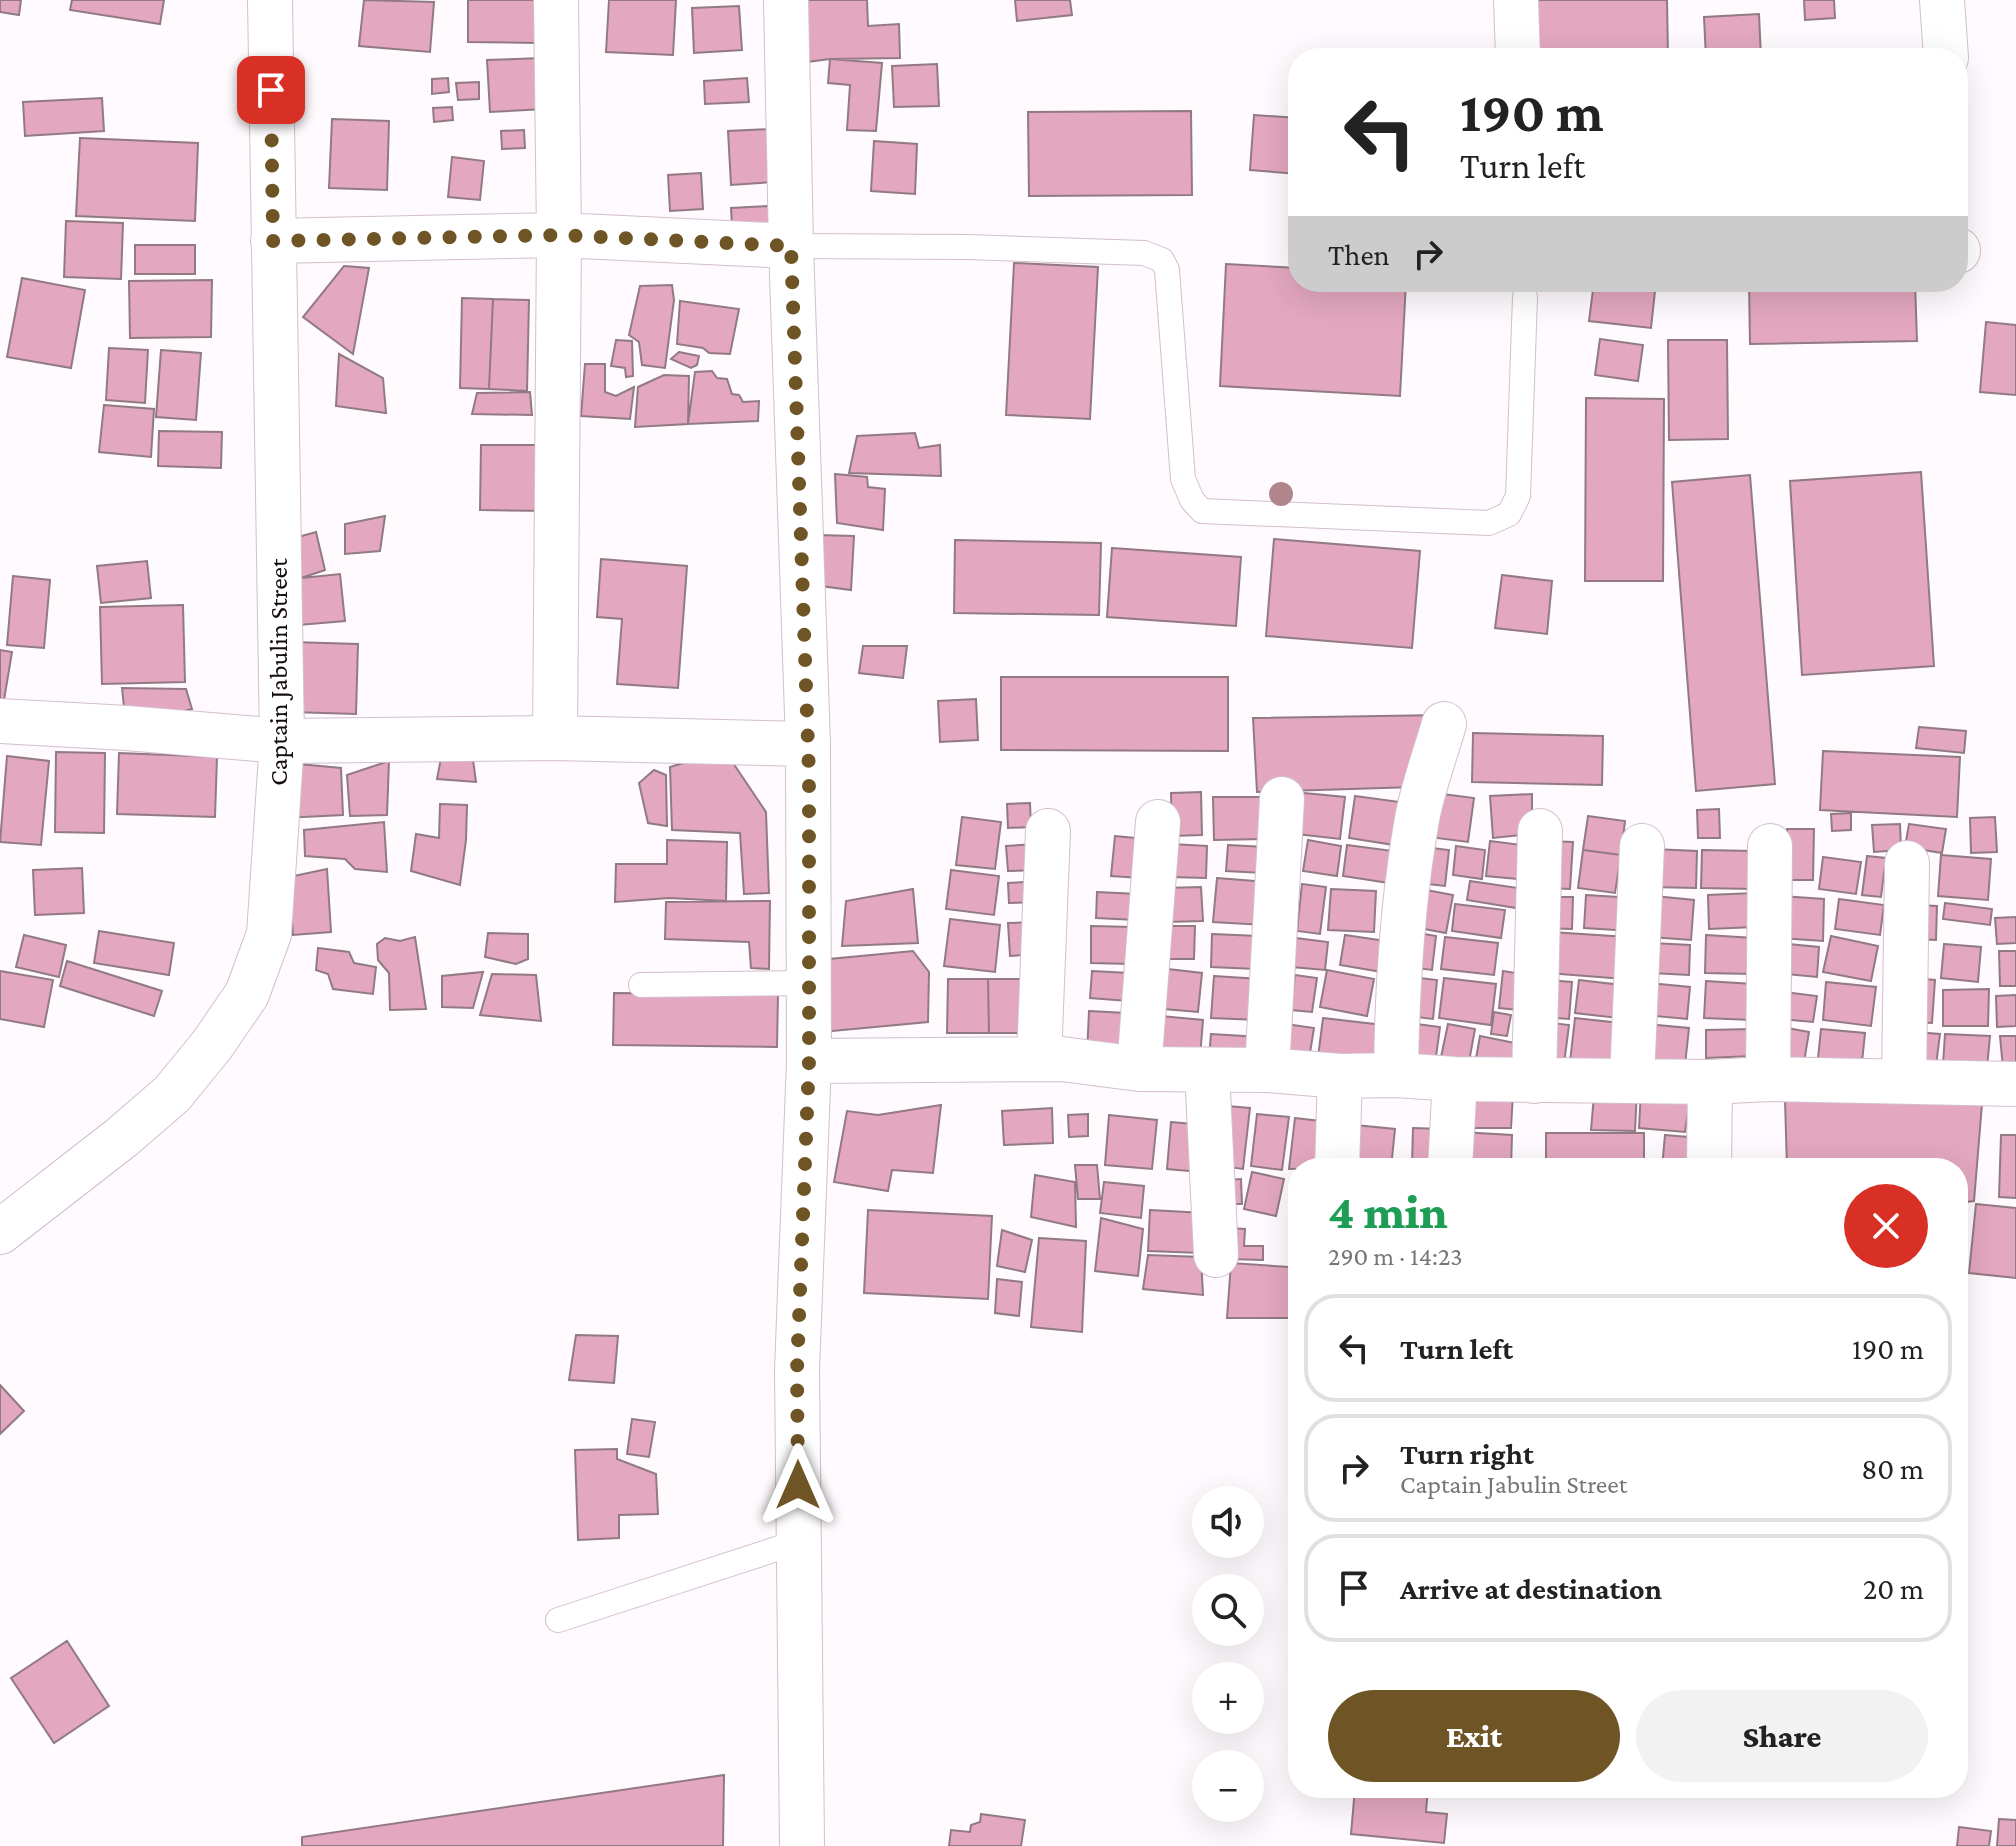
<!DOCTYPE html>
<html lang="en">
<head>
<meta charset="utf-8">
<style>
  :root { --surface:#fff; --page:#f2f2f2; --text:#222; --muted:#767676; --line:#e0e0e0; --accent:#6f5526 }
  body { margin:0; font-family:"Crimson Pro",serif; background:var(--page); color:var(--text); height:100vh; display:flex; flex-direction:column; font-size:30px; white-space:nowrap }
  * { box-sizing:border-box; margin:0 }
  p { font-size:26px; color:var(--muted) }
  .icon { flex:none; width:44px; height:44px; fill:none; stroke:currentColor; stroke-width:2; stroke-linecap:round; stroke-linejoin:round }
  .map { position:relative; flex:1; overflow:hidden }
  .drawer { position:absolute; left:1288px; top:1158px; width:680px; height:640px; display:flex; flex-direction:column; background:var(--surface); border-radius:32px; box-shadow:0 8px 32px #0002 }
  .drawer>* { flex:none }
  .hud { position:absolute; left:1288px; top:48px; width:680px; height:244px; border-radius:32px; box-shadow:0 8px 32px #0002; background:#fff; color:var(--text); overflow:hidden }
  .buttons { position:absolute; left:1192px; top:1486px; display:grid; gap:16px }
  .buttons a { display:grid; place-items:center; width:72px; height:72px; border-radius:50%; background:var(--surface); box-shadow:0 8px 32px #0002; font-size:40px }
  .pin { position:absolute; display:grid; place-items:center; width:68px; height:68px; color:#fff; margin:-34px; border-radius:16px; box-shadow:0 4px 12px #0006 }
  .me { position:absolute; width:88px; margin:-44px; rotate:0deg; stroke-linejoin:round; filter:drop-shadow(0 0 6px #0008) }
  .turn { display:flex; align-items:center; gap:28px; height:168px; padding:0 40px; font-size:36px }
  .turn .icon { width:104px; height:104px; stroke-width:2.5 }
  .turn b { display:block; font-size:56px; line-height:68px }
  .then { display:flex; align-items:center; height:76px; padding:0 40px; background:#0003; gap:16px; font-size:30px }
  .round { display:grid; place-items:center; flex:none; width:84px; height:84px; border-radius:42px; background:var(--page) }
  .headline { display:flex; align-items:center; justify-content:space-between; height:136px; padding:0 40px }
  h1 { font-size:48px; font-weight:800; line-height:60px; color:#1e9e55 }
  .primary-button { display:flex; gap:16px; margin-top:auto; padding:16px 40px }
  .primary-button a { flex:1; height:92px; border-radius:48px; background:var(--accent); color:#fff; font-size:32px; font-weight:800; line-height:92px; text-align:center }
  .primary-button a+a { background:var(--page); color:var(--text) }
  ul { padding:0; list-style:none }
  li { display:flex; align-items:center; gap:24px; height:108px; margin:0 16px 12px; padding:0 24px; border:4px solid var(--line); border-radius:32px }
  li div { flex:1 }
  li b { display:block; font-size:30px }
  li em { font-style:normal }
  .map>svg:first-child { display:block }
  .building { fill:#e3a7bf; stroke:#927a83; stroke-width:2 }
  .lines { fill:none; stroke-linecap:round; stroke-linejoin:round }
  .lane-casing { stroke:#d3bed0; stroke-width:26 }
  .street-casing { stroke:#d3bed0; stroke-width:46 }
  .secondary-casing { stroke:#d3bed0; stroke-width:46 }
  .lane { stroke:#fff; stroke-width:24 }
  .street { stroke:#fff; stroke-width:44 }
  .secondary { stroke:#fff; stroke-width:44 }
  .tree { fill:#b0858c }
  .route { stroke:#6f5526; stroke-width:14; stroke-dasharray:0 25.2 }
  .labels { text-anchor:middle; stroke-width:7; stroke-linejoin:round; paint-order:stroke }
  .street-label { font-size:26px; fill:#130c12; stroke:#fff }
</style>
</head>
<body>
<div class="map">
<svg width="2016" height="1846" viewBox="0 0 2016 1846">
  <rect width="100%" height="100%" fill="#fefafd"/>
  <path class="building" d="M0 0H21L19 15 0 12Z
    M72 0H164L160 24 70 10Z
    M364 0 434 2 430 52 359 46Z
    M468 0H537V43L468 42Z
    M609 0H676L673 55 606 52Z
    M796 0H867L868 26 899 24 900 58 830 59 799 63Z
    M1015 0H1070L1072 15 1017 21Z
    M1528 0H1667L1668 58H1529Z
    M1804 0H1834L1835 18 1805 20Z
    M739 6 742 50 694 53 692 8Z
    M1759 14 1761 58H1706L1704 17Z
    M542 58 544 109 490 112 487 60Z
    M830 59 882 63 876 131 847 130 850 85 828 83Z
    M937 64 939 106 894 107 892 66Z
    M448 78 449 92 432 94V79Z
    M747 78 749 102 705 104 704 81Z
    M479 82V99L458 100 456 83Z
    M102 98 104 131 25 136 23 102Z
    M452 107 453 120 434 122 433 108Z
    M1191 111 1192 195 1029 196 1028 112Z
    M1254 115 1298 118V174L1250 170Z
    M332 119 389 121 387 190 329 188Z
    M770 129 773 182 731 185 728 131Z
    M524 130 525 148 502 149 501 131Z
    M80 138 198 143 195 221 76 216Z
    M874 141 917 144 915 194 871 191Z
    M452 157 484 161 480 200 448 197Z
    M701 173 703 209 670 211 668 175Z
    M769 206 771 241 733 242 731 208Z
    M66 221 123 223 121 279 64 277Z
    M135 245H195V274H135Z
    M1014 263 1098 267 1090 419 1006 415Z
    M1226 264 1298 268V282H1406L1400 396 1220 386Z
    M344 266 369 268 353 354 303 317Z
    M22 278 85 290 71 368 7 357Z
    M212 280 211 337 130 338 129 281Z
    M1594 282H1656L1651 328 1589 321Z
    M1749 282H1915L1917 341 1750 344Z
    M672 285 674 300 665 368 642 365 639 342 629 335 640 286Z
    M462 298 493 299 489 389 460 388Z
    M493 299 529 300 527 391 489 389Z
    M680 301 739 309 730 354 709 353 703 348 677 344Z
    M1986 322 2016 325V395L1980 392Z
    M1600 339 1643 345 1638 381 1595 375Z
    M616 340 632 341 633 376 626 377 625 368 611 366Z
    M1668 340H1727L1728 439 1669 440Z
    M109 348 148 350 145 403 106 400Z
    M161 350 201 353 196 420 156 417Z
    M679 352 699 356 697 365 691 368 671 359Z
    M339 354 383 378 386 413 336 406Z
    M585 364H605V392L616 396 634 387 630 419 581 416Z
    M712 371 717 378 727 379 732 394 739 395 743 402 759 401 758 421 688 424 695 372Z
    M664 375 689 376 688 424 635 427 638 387Z
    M530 392 532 415 472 414 477 393Z
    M1586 398 1664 399 1663 581H1585Z
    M104 405 154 409 151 457 99 452Z
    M159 431 222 432 221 468 158 466Z
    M915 433 919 448 940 445 941 476 849 473 857 436Z
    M481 445H552L551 511 480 510Z
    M1921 472 1934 666 1802 675 1790 481Z
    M835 474 867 477 868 487 885 489 883 530 837 523Z
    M1750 475 1775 784 1696 791 1672 482Z
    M385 516 380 551 345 554V524Z
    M316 532 325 570 280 585V542Z
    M819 535 854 536 851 590 821 586Z
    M1274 539 1420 551 1412 648 1266 636Z
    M955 540 1101 543 1099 615 954 613Z
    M1112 548 1241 557 1236 626 1107 617Z
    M601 559 687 566 678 688 617 684 622 619 597 617Z
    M147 561 151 598 101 603 97 566Z
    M340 574 345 621 287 626 283 580Z
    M1502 575 1552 581 1547 634 1495 628Z
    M13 576 50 580 44 648 7 645Z
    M183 605 185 682 102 684 100 607Z
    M292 642 358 644 356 714 291 712Z
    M863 646H907L903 678 859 673Z
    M0 650 12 652 2 712H0Z
    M1001 677H1228V751L1001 750Z
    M122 688 186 689 192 709 126 726Z
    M976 699 978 740 940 742 938 701Z
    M1442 715 1447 786 1257 792 1253 718Z
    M1919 727 1966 731 1964 753 1916 748Z
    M1473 733 1603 736 1602 785 1472 782Z
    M1823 751 1960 757 1957 817 1820 810Z
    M56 752 105 753 104 833 55 832Z
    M472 752 476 782 437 779 442 753Z
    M119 753 217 757 215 817 117 814Z
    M7 756 49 761 41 845 0 842Z
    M697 759 733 763 766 812 769 893 744 894 740 833 672 830 670 767Z
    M389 761 387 815 350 816 347 775Z
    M288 763 341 768 343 815 284 818Z
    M654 770 666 775 667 826 648 823 639 783Z
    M1201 792 1202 835 1172 836 1171 793Z
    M1293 792 1345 797 1340 839 1288 833Z
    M1427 792 1474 798 1468 842 1421 836Z
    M1532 794V834L1493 838 1490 796Z
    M1355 796 1400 802 1394 845 1349 838Z
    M1213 797H1263V839L1214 840Z
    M1030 803 1031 827 1008 828 1007 804Z
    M440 804 467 805 466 840 460 885 411 871 416 834 439 838Z
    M1719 809 1720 838H1698L1697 810Z
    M1851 813V830L1832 831 1831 814Z
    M1588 816 1625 821 1621 855 1583 850Z
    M962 817 1001 822 995 869 956 865Z
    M1995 817 1997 852 1971 853 1970 818Z
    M384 822 387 872 355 869 345 859 305 856 304 830Z
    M1900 824 1901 850 1874 852 1872 825Z
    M1909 824 1946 829 1942 853 1905 847Z
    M1787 829H1814L1813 880H1787Z
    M1115 836 1145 839 1141 878 1111 876Z
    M667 840 727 842 726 901 669 898 615 902 616 864H667Z
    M1308 840 1341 846 1337 876 1303 871Z
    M1490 841 1522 845 1517 879 1486 876Z
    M1548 841 1573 842 1570 889 1545 888Z
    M1037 844 1038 870 1008 871 1006 846Z
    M1171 844 1207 846 1206 878 1170 877Z
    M1228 845 1265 847 1263 873 1226 871Z
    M1347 845 1393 851 1389 883 1343 876Z
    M1456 846 1485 850 1482 879 1453 875Z
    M1424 847 1449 850 1445 886 1419 883Z
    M1653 849 1697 851 1696 888 1651 887Z
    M1583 850 1621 855 1615 893 1578 888Z
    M1702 850 1754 851 1753 889 1701 888Z
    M1941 855 1991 859 1988 900 1938 896Z
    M1867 856 1886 858 1881 897 1862 895Z
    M1823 857 1861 862 1856 894 1819 889Z
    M82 868 84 913 35 915 33 870Z
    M327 869 331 932 293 935 289 877Z
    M951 870 999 876 994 915 946 909Z
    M1217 878 1267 882 1264 925 1213 922Z
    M1041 881 1042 902 1009 903 1008 883Z
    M1470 881 1525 889 1522 909 1467 900Z
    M1302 884 1326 887 1320 934 1297 931Z
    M1201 887 1203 921 1165 922V888Z
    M913 889 918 943 842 946 846 901Z
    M1331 889 1376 891 1374 932 1328 930Z
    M1421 889 1453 895 1446 933 1413 927Z
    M1097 892 1138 894 1136 920 1096 918Z
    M1754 893 1755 927 1709 929 1708 895Z
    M1586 895 1634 898 1632 931 1584 928Z
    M1654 896 1694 900 1691 940 1651 937Z
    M1781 896 1824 899 1823 941 1780 938Z
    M1545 897H1573L1572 929 1544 928Z
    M1839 899 1884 905 1880 935 1835 929Z
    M770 901 769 969 751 968 749 942 665 939 666 902Z
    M1945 903 1992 909 1990 925 1943 919Z
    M1455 904 1505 910 1501 938 1452 931Z
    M1916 905 1937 906 1936 940 1916 939Z
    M2016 917V943L1997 944 1995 918Z
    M950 919 1000 925 995 972 944 966Z
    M1035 922 1036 954 1010 956 1008 923Z
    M1091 926 1133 927 1132 964 1091 963Z
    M1166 926H1195L1194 959H1165Z
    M99 931 174 943 169 975 94 963Z
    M1413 932 1436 936 1432 970 1408 967Z
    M1551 932 1627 937 1624 979 1548 973Z
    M488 933 528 934V959L516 964 485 957Z
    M1212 934 1258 936 1256 969 1211 967Z
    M24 935 66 945 59 977 16 967Z
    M1345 935 1393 942 1388 973 1340 965Z
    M1706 935 1754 938 1752 974 1705 973Z
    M1831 936 1878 946 1871 981 1823 972Z
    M415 937 426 1009 390 1010 389 973 378 960 377 944 385 938 400 941Z
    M1445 937 1498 943 1494 975 1441 969Z
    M1296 938 1328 942 1325 970 1292 967Z
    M1652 943 1690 945 1689 975 1651 973Z
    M1778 943 1819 947 1817 977 1776 973Z
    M1944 944 1981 947 1978 982 1941 978Z
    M318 948 349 952 354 963 376 967 373 994 333 989 328 974 316 970Z
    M913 951 929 972 928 1022 822 1032 819 960Z
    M1999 951H2016V986H2000Z
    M67 961 162 991 154 1016 60 986Z
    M1168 969 1202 973 1198 1012 1164 1009Z
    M1327 970 1374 979 1367 1016 1320 1007Z
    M0 971 53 980 44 1027 0 1019Z
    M1092 971 1129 973 1128 1001 1090 998Z
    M1503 971 1522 974 1518 1010 1499 1008Z
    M483 972 473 1008 442 1007V976Z
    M492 974 536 975 541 1021 480 1015Z
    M1295 975 1317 978 1312 1012 1291 1010Z
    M1214 976 1260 979 1258 1020 1211 1018Z
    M1404 976 1437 980 1433 1019 1399 1015Z
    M1444 978 1496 984 1491 1025 1439 1018Z
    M1913 978 1935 980 1932 1023 1910 1022Z
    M948 979H988L989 1033H947Z
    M988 979H1035V1033H989Z
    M1546 980 1572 982 1569 1019 1542 1017Z
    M1579 980 1630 986 1627 1019 1575 1013Z
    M1706 981 1753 984 1752 1020 1704 1018Z
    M1826 982 1876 987 1871 1026 1823 1020Z
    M1649 983 1690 987 1687 1019 1645 1015Z
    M1989 989 1988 1026H1943V990Z
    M1784 992 1817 996 1813 1022 1781 1019Z
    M614 993 778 994 777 1047 613 1045Z
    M2016 995V1026L1997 1027 1996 996Z
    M1089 1011 1126 1013 1124 1056 1087 1054Z
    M1494 1012 1511 1015 1507 1036 1491 1034Z
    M1161 1016 1203 1020 1200 1057 1158 1054Z
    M1323 1018 1383 1025 1379 1064 1318 1057Z
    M1575 1018 1629 1024 1625 1068 1570 1062Z
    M1544 1022 1569 1025 1564 1064 1540 1061Z
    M1409 1023 1440 1027 1435 1064 1404 1059Z
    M1286 1024 1314 1028 1308 1065 1281 1061Z
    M1448 1024 1475 1029 1468 1067 1440 1062Z
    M1646 1024 1689 1028 1685 1065 1643 1062Z
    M1782 1027 1809 1032 1804 1062 1776 1057Z
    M1752 1029 1753 1056 1706 1058V1030Z
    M1821 1029 1865 1033 1861 1072 1817 1068Z
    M1915 1032 1940 1034 1935 1073 1910 1071Z
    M1211 1034 1260 1037 1259 1062 1209 1058Z
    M1945 1034 1990 1036 1987 1068 1943 1064Z
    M1480 1036 1515 1043 1511 1071 1475 1064Z
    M2000 1036H2016V1067L2003 1068Z
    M1637 1089 1635 1131 1591 1130 1594 1095Z
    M1641 1090 1691 1092 1685 1132 1639 1128Z
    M1465 1093 1513 1094 1511 1128H1465Z
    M1785 1100 1982 1104 1974 1201 1958 1203V1168H1787Z
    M941 1105 933 1173 892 1170 888 1191 834 1182 847 1111 878 1115Z
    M1227 1106 1250 1108 1243 1169 1220 1166Z
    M1052 1108 1053 1143 1004 1145 1002 1111Z
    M1088 1114V1136L1069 1137 1068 1115Z
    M1257 1114 1289 1117 1282 1170 1251 1166Z
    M1109 1115 1157 1120 1152 1169 1105 1165Z
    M1295 1118 1329 1122 1324 1168 1289 1169Z
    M1171 1122 1204 1125 1200 1172 1167 1169Z
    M1355 1125 1395 1129 1391 1168H1351Z
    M1413 1128 1442 1129 1441 1165H1412Z
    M1460 1132 1512 1135 1511 1168H1459Z
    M1546 1133H1644V1168H1546Z
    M1665 1135 1700 1138 1697 1168H1662Z
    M2001 1135H2016V1198L1999 1197Z
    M1075 1165H1097L1100 1199H1078Z
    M1252 1172 1284 1179 1276 1216 1244 1209Z
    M1035 1175 1075 1182 1076 1227 1031 1217Z
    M1296 1178H1298V1214H1292Z
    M1241 1179 1242 1204H1226L1225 1180Z
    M1104 1182 1144 1186 1141 1218 1100 1213Z
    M1976 1204 2016 1208V1278L1969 1273Z
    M868 1210 992 1216 988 1299 864 1293Z
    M1150 1210 1204 1213 1201 1253 1148 1251Z
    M1101 1218 1143 1229 1138 1276 1095 1271Z
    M1293 1225H1298V1318H1227L1231 1263 1289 1267Z
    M1229 1228 1245 1229 1244 1246H1263V1260L1227 1259Z
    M1002 1230 1032 1240 1025 1272 997 1266Z
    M1039 1238 1086 1241 1082 1332 1031 1327Z
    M1148 1255 1201 1257 1203 1295 1143 1289Z
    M997 1279 1022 1282 1019 1316 995 1313Z
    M576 1335 618 1336 614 1383 569 1380Z
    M0 1385 24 1411 0 1434Z
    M632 1419 655 1422 649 1457 627 1454Z
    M617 1449V1459L656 1474 658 1514 619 1515V1538L578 1540 575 1450Z
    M67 1641 109 1706 54 1743 11 1678Z
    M724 1775 723 1846H302V1837Z
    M1355 1788H1428L1426 1812 1447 1814 1444 1843 1351 1834Z
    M981 1814 1025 1820 1021 1846H949L951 1830 970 1832 971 1825 980 1822Z
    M1999 1819 2016 1820V1846H1997Z
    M1959 1827 1991 1831 1989 1846H1957Z"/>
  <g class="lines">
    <defs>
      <path id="lane" d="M791 246 967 247 1144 253 1162 260 1167 270 1183 479 1192 500 1202 511 1489 523 1509 514 1518 496 1525 297
        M641 985 809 983
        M558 1620 798 1542"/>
      <path id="street" d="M786 0 791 246 808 744 809 1061 797 1370 802 1846
        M1516 0 1518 58
        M1942 0 1946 58
        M273 241 559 235 791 246
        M1958 250V251
        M0 721 127 728 282 741 555 738 808 744
        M555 738 559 235 556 0
        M1039 1058 1048 831
        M809 1061 1062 1059 1139 1069 1267 1070 1340 1076 1396 1075 1455 1079 1710 1082 1768 1079 2016 1084
        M1139 1069 1158 822
        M1207 1070 1216 1255
        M1267 1070 1282 799
        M1396 1075C1397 989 1402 904 1417 819 1423 787 1435 755 1444 724
        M1768 1079 1770 846
        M1632 1080 1642 846
        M1534 1081 1540 831
        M1904 1081 1907 863
        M1337 1168 1340 1076
        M1450 1168 1455 1079
        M1709 1168 1710 1082"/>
      <path id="secondary" d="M0 1232 121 1138 172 1094 212 1045 247 994 269 934 282 741 270 0"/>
    </defs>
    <use href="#lane" class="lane-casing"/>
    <use href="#street" class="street-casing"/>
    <use href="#secondary" class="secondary-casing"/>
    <use href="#lane" class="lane"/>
    <use href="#street" class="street"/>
    <use href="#secondary" class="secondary"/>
  </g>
  <circle class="tree" cx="1281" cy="494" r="12"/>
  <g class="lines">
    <path class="route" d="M271 90 273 241 559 235 791 246 809 774V1061L797 1370 798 1485"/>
  </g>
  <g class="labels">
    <g class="street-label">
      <text transform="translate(278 672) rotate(-90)" y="9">Captain Jabulin Street</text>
    </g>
  </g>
</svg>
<div class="buttons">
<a><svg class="icon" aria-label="sound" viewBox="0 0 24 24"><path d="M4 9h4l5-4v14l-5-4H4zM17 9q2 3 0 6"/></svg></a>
<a><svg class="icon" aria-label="search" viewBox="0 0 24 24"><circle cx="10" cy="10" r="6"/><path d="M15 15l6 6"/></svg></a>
<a>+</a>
<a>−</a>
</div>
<div class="pin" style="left:271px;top:90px;background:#d93025"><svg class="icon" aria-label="arrive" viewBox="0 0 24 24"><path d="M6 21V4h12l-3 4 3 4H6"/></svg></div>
<svg class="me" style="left:798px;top:1485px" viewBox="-20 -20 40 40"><path d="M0-17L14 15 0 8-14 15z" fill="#6f5526" stroke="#fff" stroke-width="4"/></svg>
<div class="hud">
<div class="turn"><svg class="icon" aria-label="left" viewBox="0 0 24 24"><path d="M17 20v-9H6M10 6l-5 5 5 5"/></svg><div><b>190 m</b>Turn left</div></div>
<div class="then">Then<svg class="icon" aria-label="right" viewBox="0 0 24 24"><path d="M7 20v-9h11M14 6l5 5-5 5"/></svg></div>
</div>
<section class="drawer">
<div class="headline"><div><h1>4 min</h1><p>290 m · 14:23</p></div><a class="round" style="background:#d93025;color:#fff"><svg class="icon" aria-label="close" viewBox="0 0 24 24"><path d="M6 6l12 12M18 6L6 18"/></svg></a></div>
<ul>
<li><svg class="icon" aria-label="left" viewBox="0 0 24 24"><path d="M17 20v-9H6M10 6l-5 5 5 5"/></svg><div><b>Turn left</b></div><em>190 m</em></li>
<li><svg class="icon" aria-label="right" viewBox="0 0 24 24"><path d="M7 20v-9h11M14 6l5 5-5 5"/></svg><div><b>Turn right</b><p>Captain Jabulin Street</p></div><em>80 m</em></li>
<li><svg class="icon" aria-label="arrive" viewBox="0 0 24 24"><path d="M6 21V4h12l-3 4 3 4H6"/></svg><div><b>Arrive at destination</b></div><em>20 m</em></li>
</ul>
<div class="primary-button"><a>Exit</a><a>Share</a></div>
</section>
</div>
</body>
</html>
